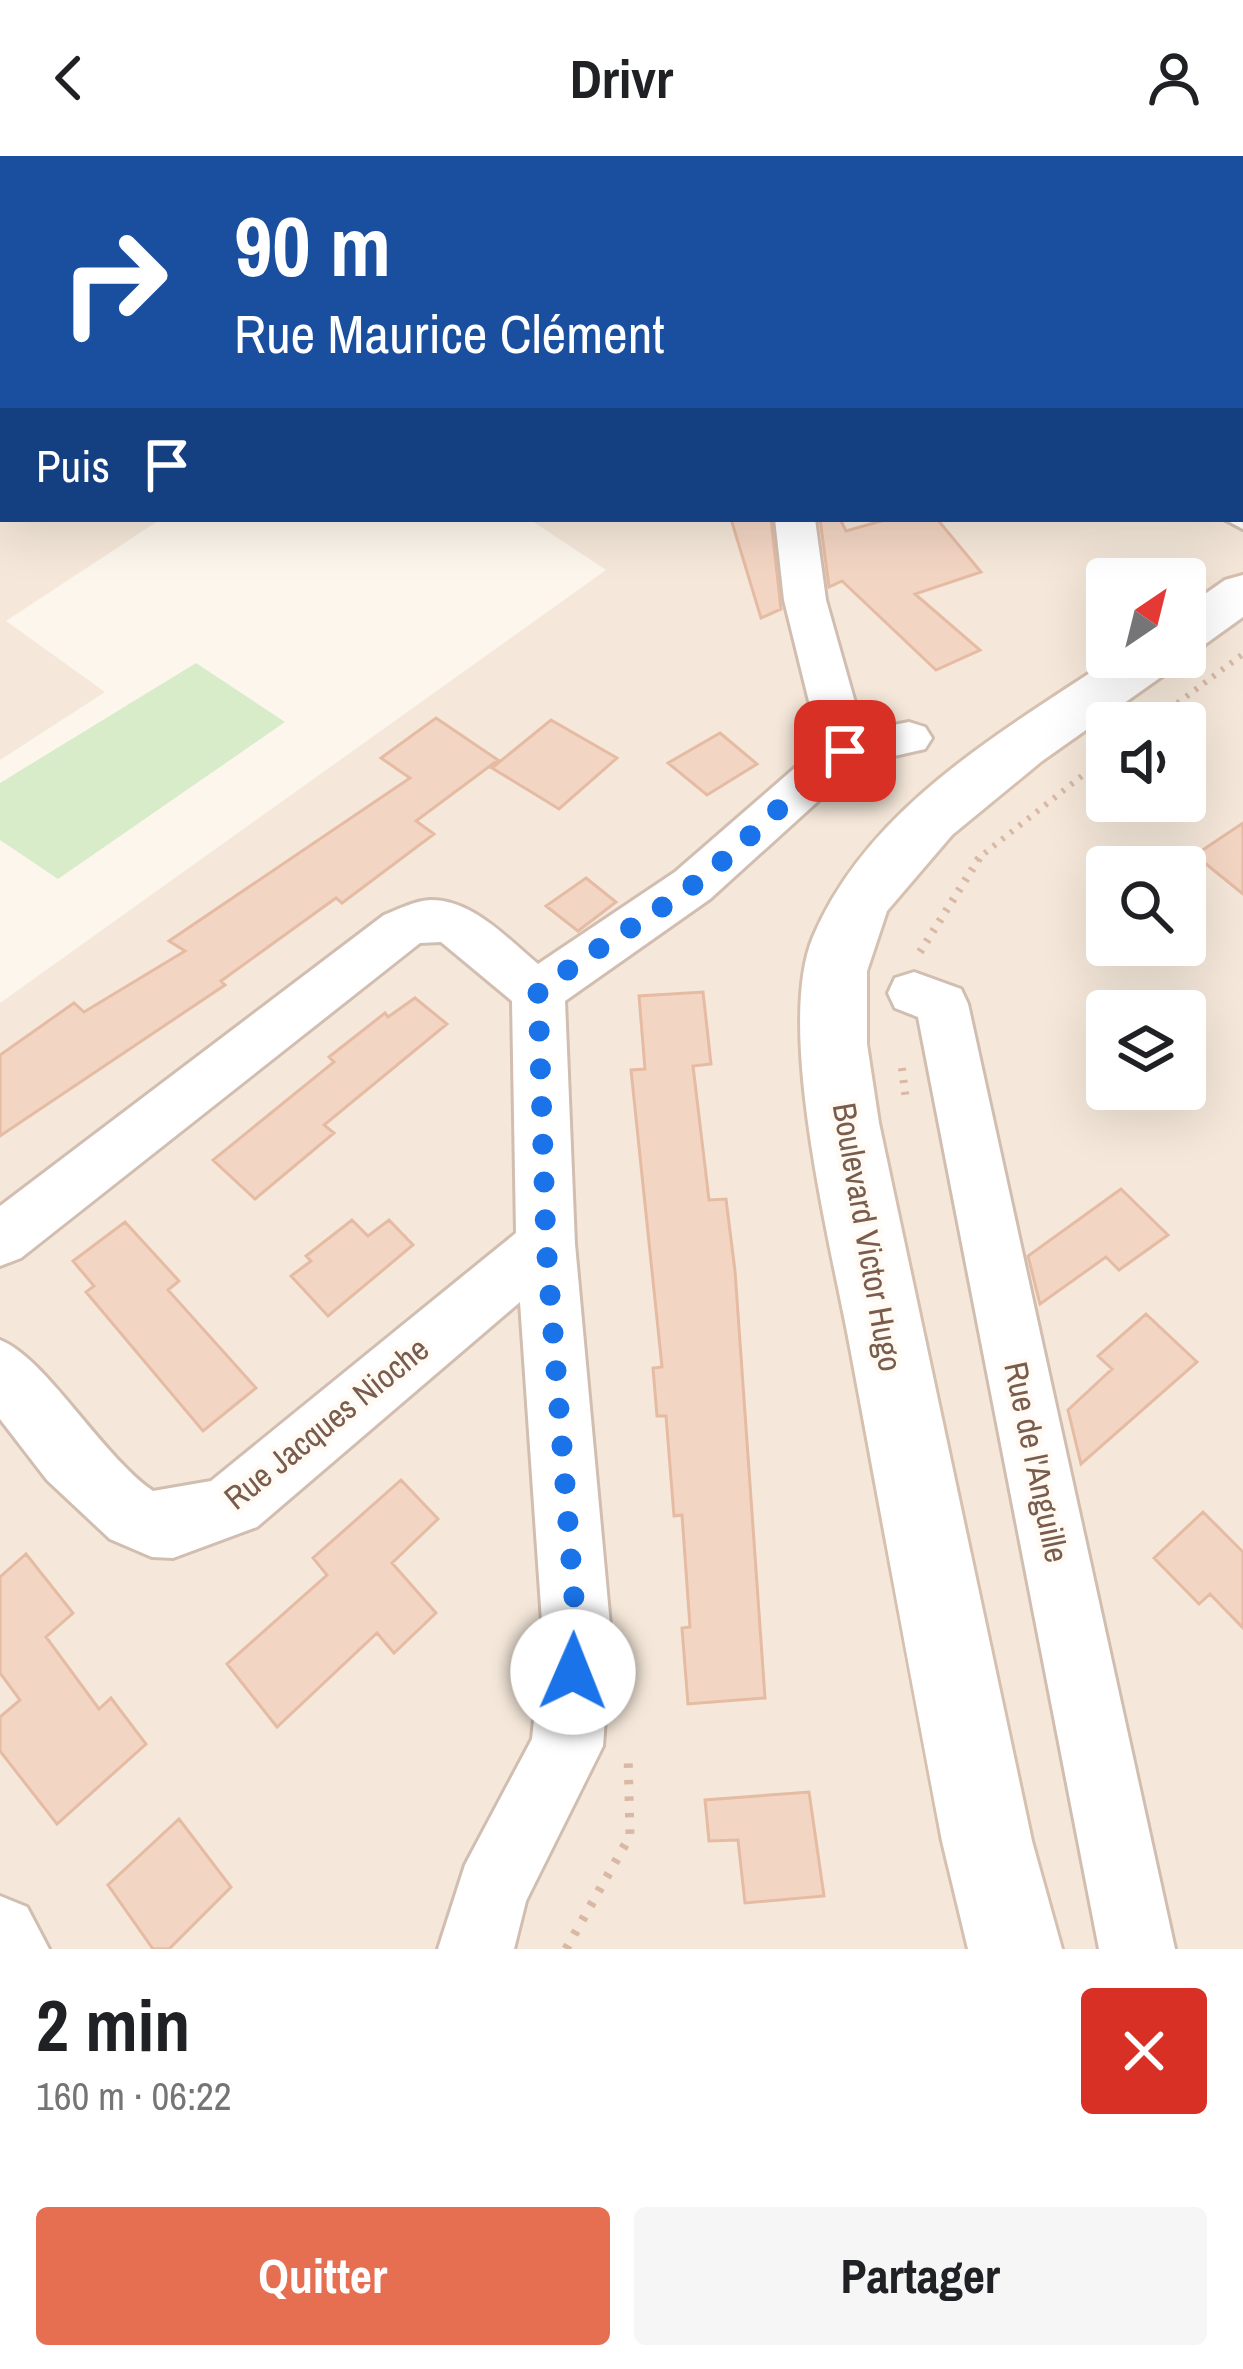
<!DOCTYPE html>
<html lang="fr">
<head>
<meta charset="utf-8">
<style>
  :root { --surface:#fff; --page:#f6f6f6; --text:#202124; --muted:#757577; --accent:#e76f51 }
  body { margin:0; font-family:"Archivo Narrow",sans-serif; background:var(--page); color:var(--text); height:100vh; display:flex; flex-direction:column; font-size:45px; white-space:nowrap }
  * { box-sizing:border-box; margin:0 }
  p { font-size:39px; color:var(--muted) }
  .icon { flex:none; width:66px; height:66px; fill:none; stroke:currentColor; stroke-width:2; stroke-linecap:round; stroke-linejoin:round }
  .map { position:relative; height:1793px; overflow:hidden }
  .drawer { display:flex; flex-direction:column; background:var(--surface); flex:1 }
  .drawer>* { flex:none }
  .guide { position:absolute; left:0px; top:0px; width:1245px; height:366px; box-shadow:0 12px 48px #0002; background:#1a4fa0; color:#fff; overflow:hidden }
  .needle { width:78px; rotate:35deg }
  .buttons { position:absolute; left:1086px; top:402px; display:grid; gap:24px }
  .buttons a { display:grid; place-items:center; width:120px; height:120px; border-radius:12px; background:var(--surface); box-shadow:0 12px 48px #0002; font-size:60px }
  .pin { position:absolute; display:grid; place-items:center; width:102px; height:102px; color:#fff; margin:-51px; border-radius:24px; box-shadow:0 6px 18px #0006 }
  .me { position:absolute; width:132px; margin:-66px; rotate:1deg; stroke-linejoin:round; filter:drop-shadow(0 0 9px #0008) }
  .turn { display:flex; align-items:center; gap:42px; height:252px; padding:0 36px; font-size:54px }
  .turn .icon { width:156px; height:156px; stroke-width:2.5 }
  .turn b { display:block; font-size:84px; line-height:102px }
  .then { display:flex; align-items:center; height:114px; padding:0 36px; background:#0003; gap:24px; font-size:45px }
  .round { display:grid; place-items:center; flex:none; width:126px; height:126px; border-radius:12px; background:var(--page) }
  .head { display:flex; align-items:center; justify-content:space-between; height:204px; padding:0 36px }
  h1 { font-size:72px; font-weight:700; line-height:90px }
  .action { display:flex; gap:24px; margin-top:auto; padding:24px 36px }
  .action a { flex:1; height:138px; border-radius:12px; background:var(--accent); color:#fff; font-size:48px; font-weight:700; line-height:138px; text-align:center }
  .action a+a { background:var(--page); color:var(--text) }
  header { display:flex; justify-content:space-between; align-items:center; height:156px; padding:0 36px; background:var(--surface); font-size:54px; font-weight:700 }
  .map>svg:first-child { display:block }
  .residential { fill:#f5e8da; fill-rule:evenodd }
  .green { fill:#d8ecc9 }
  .building { fill:#f3d5c3; stroke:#e6bba3; stroke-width:3 }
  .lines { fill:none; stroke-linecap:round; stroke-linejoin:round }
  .minor-casing { stroke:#d1beb0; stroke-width:6 }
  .secondary-casing { stroke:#d6c0b0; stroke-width:6 }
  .path-far3 { stroke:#d9b8a5; stroke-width:4.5; stroke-dasharray:1.5 6; stroke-linecap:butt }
  .path-far2 { stroke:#d9b8a5; stroke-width:6; stroke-dasharray:3 8; stroke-linecap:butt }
  .path-far1 { stroke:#d9b8a5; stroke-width:8; stroke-dasharray:3 9; stroke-linecap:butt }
  .path { stroke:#d9b8a5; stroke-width:9; stroke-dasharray:4.5 12; stroke-linecap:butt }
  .minor { fill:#fff; fill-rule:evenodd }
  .secondary { fill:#fff; fill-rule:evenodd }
  .route { stroke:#1a73e8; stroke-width:21; stroke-dasharray:0 37.8 }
  .labels { text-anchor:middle; stroke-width:9; stroke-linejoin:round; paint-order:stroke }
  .street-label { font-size:33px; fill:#7a5c4d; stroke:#fffaf3 }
</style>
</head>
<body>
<header><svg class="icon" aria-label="back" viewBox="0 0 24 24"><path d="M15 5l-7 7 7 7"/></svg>Drivr<svg class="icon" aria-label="person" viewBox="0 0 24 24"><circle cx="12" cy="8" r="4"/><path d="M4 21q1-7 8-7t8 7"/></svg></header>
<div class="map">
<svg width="1243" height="1793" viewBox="0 0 1243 1793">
  <rect width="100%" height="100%" fill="#fdf6ec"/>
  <path class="residential" d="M0 0H1243V1793H0V847L606 414 529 363H1242V3H3V363H161L6 465 105 536 0 604ZM1107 423H1185V501H1107ZM1107 567H1185V645H1107ZM1107 711H1185V789H1107ZM1107 855H1185V933H1107Z"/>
  <path class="green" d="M196 507 285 566 58 723 0 684V627Z"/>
  <path class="building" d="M731 363H771L781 453 761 462Z
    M820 363H840L846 375 888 363H937L981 416 915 438 980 494 936 514 842 425 829 431Z
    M436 562 498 604 416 665 434 678 342 747 336 742 221 825 225 829 0 980V899L74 847 84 856 185 795 169 785 410 622 381 602Z
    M551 564 617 602 559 653 492 612Z
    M720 577 757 608 707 639 668 607Z
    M1243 667V738L1195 699Z
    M586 722 616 746 578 775 546 750Z
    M703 836 711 908 693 910 709 1044 726 1043 735 1115 765 1542 688 1548 682 1472 690 1471 682 1359 674 1360 666 1260H657L653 1212 662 1211 631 914 645 913 639 840Z
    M415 842 447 868 324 969 334 977 255 1043 213 1004 334 906 329 901 385 857 388 861Z
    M1121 1033 1168 1079 1119 1114 1106 1101 1040 1148 1028 1100Z
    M352 1064 368 1080 389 1064 413 1089 328 1160 291 1120 311 1105 306 1100Z
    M125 1066 179 1125 168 1134 256 1232 203 1275 86 1136 94 1130 73 1105Z
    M1146 1158 1197 1206 1081 1308 1068 1254 1112 1213 1098 1200Z
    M401 1324 438 1363 392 1407 436 1457 394 1497 377 1477 277 1571 227 1508 327 1419 313 1402Z
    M1203 1356 1243 1396V1472L1210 1438 1199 1448 1154 1402Z
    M26 1398 73 1457 46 1481 99 1553 111 1542 146 1588 57 1668 0 1595V1561L20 1544 0 1517V1421Z
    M809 1636 824 1740 745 1747 738 1684 709 1685 705 1644Z
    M179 1663 231 1731 169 1793H153L108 1729Z"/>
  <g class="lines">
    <defs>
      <path id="minor" d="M40 0H75L38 3Z
        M578 0H614L616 3H580Z
        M3 19V40L0 41V20Z
        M1242 346 1243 373 1224 363H1242Z
        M775 363H815L826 444 863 575 909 566 925 571 932 582 925 593 859 608 710 743 565 845 575 1088 611 1480 603 1590 526 1745 514 1793H438L465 1709 532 1583 543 1480 520 1146 257 1371 173 1402 152 1401 110 1383 47 1324 0 1263V1184C46 1202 100 1298 153 1335L211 1325 516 1077 512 845 441 786 420 787 21 1102 0 1110V1050L384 759C397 754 416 744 431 744 473 744 508 783 538 808L675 716 820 590 784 444Z
        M914 816 961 833 968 848 1175 1793H1099L918 861 895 852 888 837 895 822Z
        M0 1740 27 1751 49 1793H0Z"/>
      <path id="secondary" d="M1243 419V461L1204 489 1185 495V452L1225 424Z
        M1114 501H1179L1171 514 1042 605 952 679 887 755 867 815V888L879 967 1032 1685 1062 1793H968L942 1685C911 1524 882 1363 852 1202 834 1100 774 874 813 781 868 651 1002 576 1114 501Z"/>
    </defs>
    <use href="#minor" class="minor-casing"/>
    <use href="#secondary" class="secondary-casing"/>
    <path class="path-far3" d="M831 3 835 0"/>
    <path class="path-far2" d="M1151 567 1243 498
      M976 704 1107 600"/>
    <path class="path-far1" d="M920 796 980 701
      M902 912 906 944"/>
    <path class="path" d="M566 1793 630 1680 628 1597"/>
    <use href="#minor" class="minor"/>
    <use href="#secondary" class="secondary"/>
  </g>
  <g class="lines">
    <path class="route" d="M573 1516 577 1480 546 1088 538 837C593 791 659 759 713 713 758 675 798 631 845 595"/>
  </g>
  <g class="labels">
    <g class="street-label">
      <text transform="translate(868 1081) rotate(80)" y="12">Boulevard Victor Hugo</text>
      <text transform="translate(326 1267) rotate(-39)" y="12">Rue Jacques Nioche</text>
      <text transform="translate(1037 1306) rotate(78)" y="12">Rue de l'Anguille</text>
    </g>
  </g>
</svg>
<div class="buttons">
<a><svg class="needle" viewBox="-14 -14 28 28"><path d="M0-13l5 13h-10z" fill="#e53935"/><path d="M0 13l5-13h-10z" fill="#757577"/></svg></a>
<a><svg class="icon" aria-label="sound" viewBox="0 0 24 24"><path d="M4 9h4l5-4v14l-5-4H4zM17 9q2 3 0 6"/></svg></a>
<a><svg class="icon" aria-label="search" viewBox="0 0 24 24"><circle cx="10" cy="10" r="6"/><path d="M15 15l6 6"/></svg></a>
<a><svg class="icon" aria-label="layers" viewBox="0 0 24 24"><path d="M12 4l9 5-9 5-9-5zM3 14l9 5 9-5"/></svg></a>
</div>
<div class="pin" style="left:845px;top:595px;background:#d93025"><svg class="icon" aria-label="arrive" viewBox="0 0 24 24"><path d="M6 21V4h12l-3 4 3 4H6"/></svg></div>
<svg class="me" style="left:573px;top:1516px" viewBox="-20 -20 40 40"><circle r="19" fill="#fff"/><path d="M0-13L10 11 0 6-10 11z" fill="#1a73e8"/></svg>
<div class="guide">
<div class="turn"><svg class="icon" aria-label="right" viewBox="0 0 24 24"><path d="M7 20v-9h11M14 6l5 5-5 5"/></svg><div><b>90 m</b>Rue Maurice Clément</div></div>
<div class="then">Puis<svg class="icon" aria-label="arrive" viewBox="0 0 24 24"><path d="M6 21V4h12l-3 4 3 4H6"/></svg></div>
</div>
</div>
<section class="drawer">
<div class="head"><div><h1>2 min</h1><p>160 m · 06:22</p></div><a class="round" style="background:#d93025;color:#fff"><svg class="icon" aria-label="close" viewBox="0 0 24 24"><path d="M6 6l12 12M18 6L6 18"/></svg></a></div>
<div class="action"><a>Quitter</a><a>Partager</a></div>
</section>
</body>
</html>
